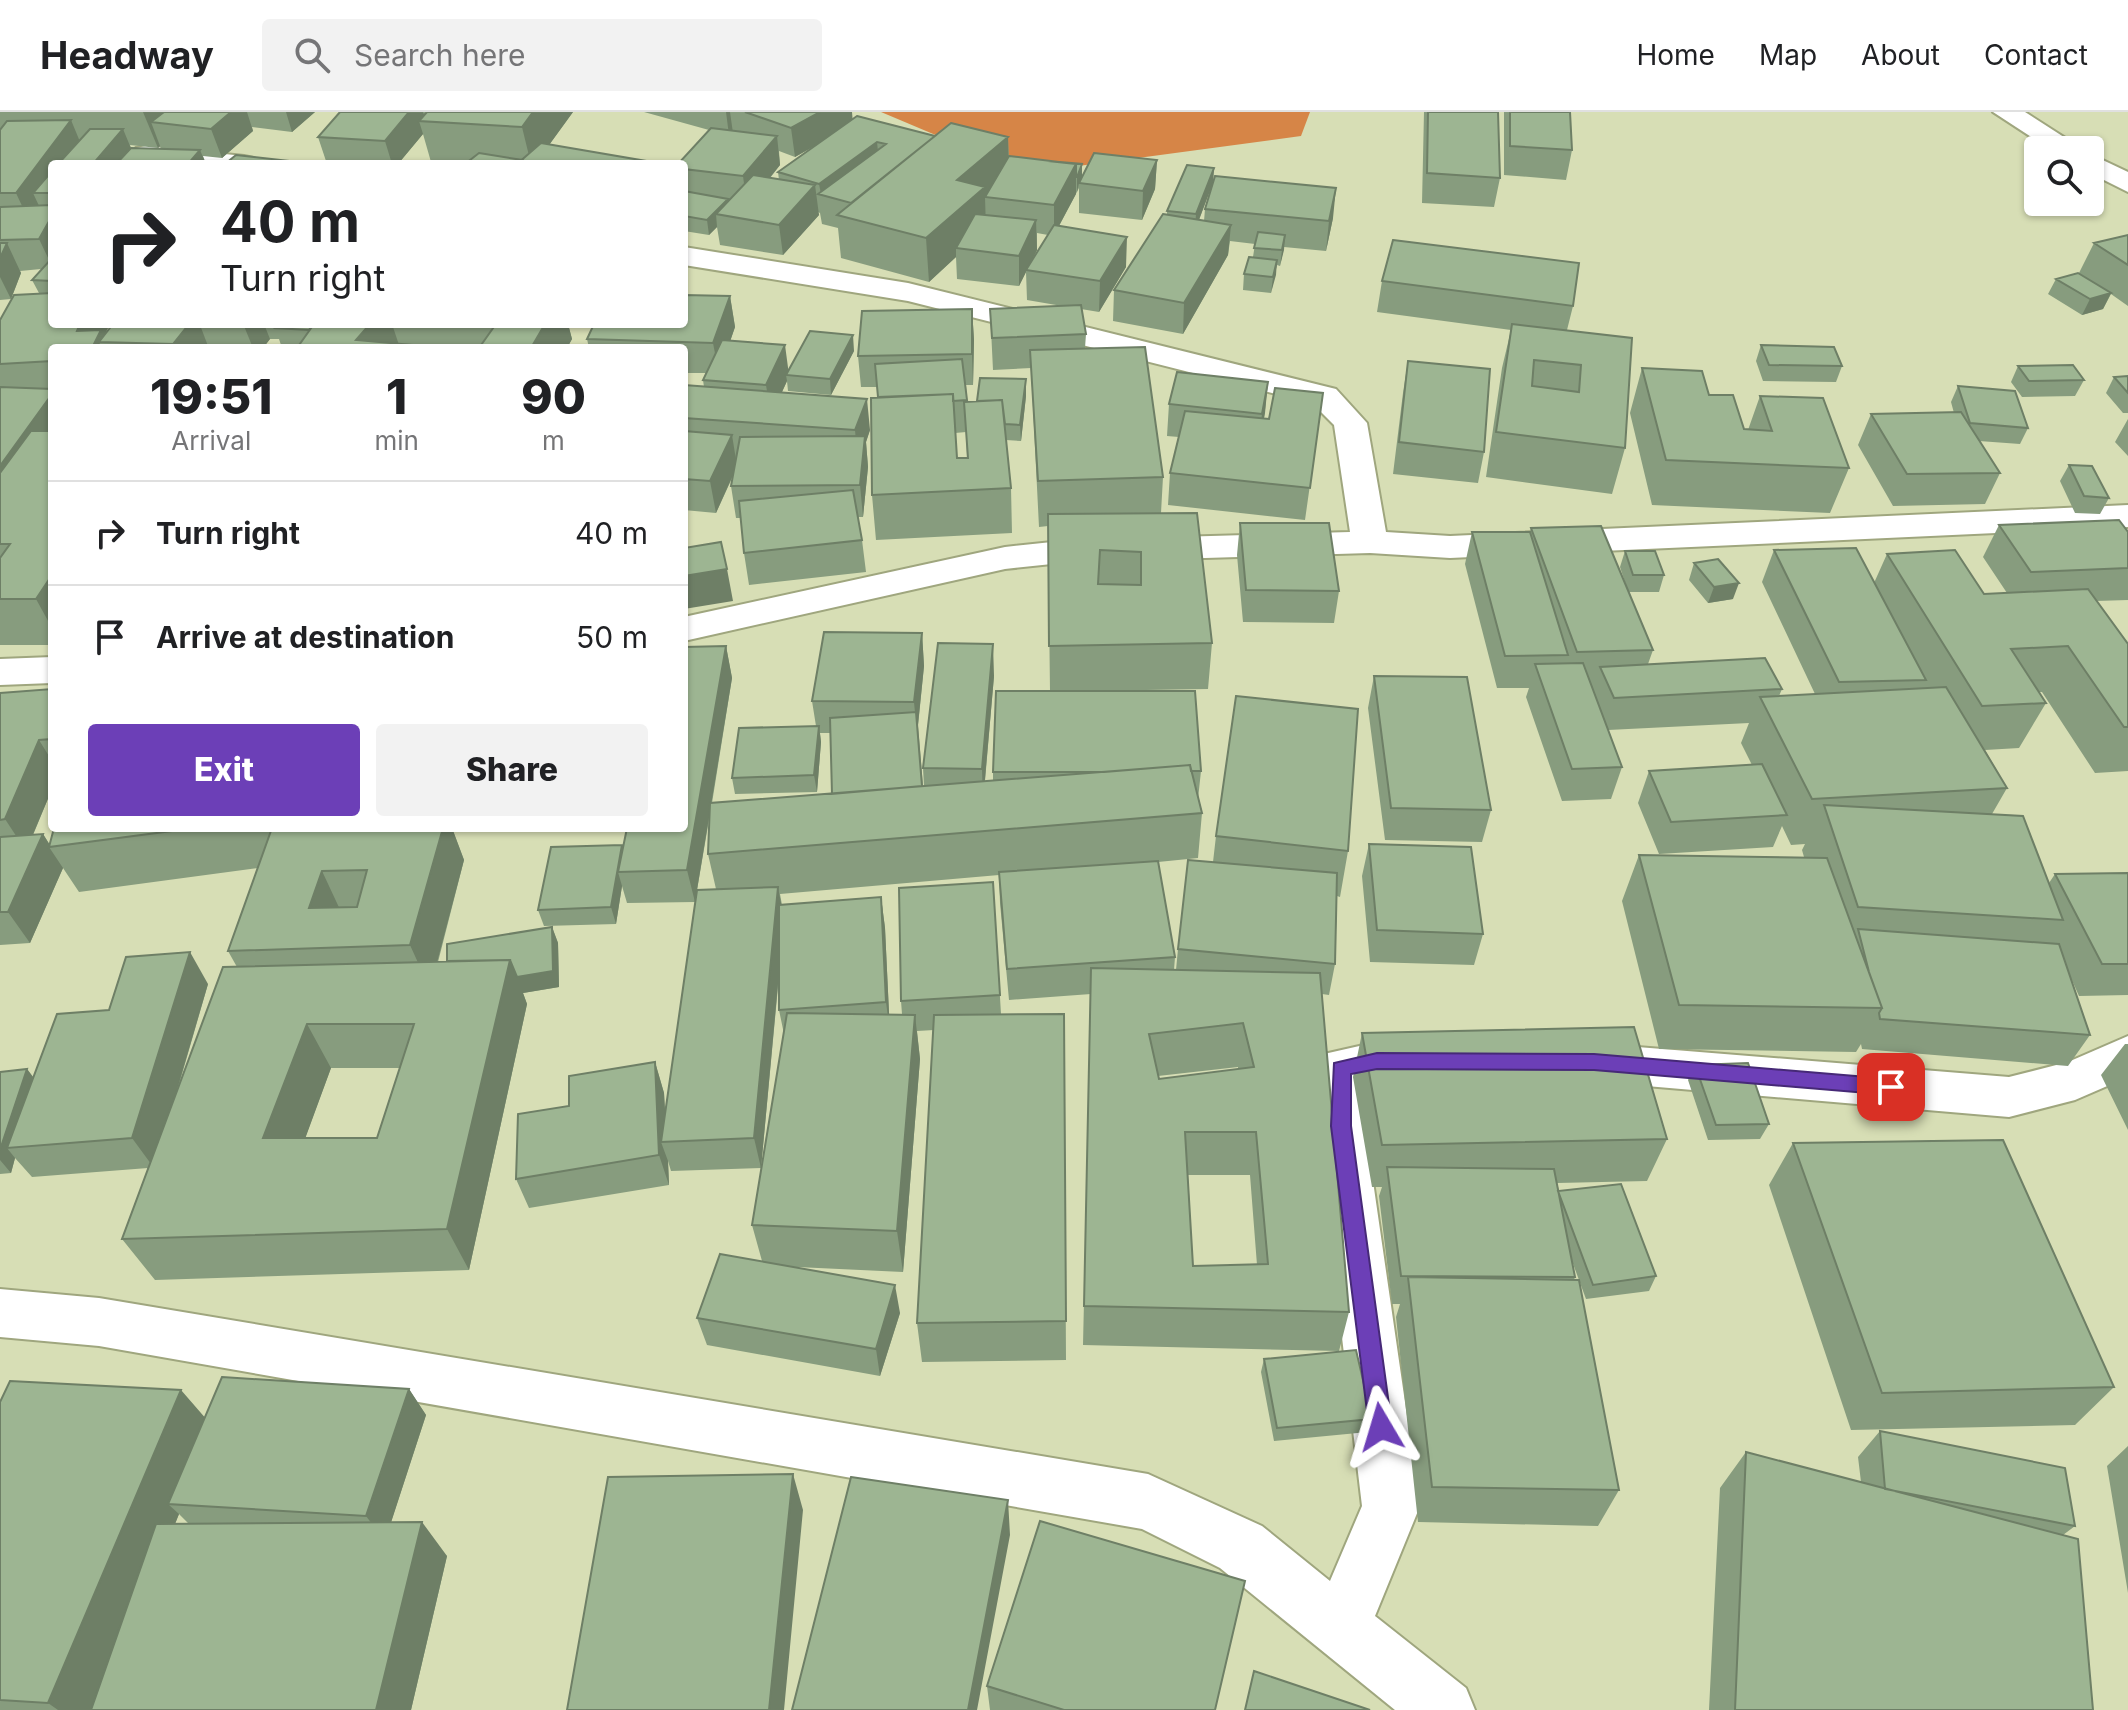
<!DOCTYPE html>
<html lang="en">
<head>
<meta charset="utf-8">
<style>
  :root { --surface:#fff; --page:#f2f2f2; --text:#202124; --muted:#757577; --line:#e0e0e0; --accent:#6c3fb7 }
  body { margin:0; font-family:Inter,sans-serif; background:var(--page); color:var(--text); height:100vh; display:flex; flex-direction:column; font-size:30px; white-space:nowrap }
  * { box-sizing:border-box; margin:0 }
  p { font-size:26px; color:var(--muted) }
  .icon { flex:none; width:44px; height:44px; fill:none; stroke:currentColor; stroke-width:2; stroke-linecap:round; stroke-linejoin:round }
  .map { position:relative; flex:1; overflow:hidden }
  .panel { position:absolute; left:48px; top:232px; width:640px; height:488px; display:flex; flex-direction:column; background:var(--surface); border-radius:8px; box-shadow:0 2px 6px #0004 }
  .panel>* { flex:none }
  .top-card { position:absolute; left:48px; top:48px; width:640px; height:168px; border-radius:8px; box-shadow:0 2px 6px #0004; background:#fff; color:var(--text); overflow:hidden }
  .tools { position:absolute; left:2024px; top:24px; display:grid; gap:16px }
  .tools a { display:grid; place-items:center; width:80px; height:80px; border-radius:8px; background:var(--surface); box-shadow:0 2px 6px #0004; font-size:40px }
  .pin { position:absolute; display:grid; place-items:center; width:68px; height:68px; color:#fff; margin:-34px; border-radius:16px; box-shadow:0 4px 12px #0006 }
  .me { position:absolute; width:88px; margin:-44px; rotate:353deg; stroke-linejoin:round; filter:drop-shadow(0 0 6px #0008) }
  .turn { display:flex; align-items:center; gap:28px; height:168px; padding:0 40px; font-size:36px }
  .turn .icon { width:104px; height:104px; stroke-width:2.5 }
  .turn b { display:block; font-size:56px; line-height:68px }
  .eta { display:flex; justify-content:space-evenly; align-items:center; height:136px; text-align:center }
  .eta b { font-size:48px; font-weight:800; line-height:56px }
  .action { display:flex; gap:16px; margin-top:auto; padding:16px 40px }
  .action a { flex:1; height:92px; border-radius:8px; background:var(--accent); color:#fff; font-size:32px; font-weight:800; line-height:92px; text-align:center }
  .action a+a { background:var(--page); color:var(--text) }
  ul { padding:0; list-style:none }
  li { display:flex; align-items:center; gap:24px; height:104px; padding:0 40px; border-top:2px solid var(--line) }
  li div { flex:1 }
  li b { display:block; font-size:30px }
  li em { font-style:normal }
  header { display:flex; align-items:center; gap:48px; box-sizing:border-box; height:112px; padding:0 40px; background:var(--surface); border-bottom:2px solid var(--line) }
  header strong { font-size:38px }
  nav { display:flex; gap:44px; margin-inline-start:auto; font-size:28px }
  .search { width:560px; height:72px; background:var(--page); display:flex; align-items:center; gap:20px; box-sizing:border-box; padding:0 28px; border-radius:8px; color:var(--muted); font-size:30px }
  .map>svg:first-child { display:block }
  .forest { fill:#d68547 }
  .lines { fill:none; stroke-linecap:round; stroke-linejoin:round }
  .street-casing { stroke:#9fa67e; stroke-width:4 }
  .street { fill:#fff; fill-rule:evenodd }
  .wall { fill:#879c7e; fill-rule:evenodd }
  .shaded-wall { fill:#6e7f66 }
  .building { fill:#9db592; stroke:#6e7f66; stroke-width:2; fill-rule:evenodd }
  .route { fill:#6c3fb7; stroke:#462977; stroke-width:2 }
</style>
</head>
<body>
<header>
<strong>Headway</strong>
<div class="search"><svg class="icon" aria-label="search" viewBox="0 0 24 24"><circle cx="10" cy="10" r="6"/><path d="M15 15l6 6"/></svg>Search here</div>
<nav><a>Home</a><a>Map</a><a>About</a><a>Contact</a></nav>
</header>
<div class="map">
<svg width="2128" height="1598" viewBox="0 0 2128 1598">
  <rect width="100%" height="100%" fill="#d7deb5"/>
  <path class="forest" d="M881 0H1310L1301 24 1026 61Z"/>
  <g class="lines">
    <defs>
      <path id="street" d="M1993 0H2025L2084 38H2051Z
        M146 34 244 44 254 46 258 52H164L136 48 132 42 136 36Z
        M2090 42 2128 60V80L2090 61Z
        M684 135 908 171 1336 277 1367 311 1386 420 1450 424 2128 393V415L1450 446 1370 441 1071 450 1005 457 684 529V505L1005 435 1071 428 1350 420 1334 313 1312 291 908 189 684 153Z
        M52 545V571L0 573V547Z
        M2128 924V965L2075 988 2009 1005 1588 969 1571 964 1564 950 1571 936 1588 931 2009 965 2068 950Z
        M1377 930H1415L1432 935 1439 949 1432 963 1415 968 1365 971V1014L1420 1394 1375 1504 1466 1576 1475 1598H1395L1220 1456 1142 1417 99 1234 0 1225V1177L99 1186 1148 1362 1262 1414 1330 1469 1362 1394 1317 1014V956L1324 942Z"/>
    </defs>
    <use href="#street" class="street-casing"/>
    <use href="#street" class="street"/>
  </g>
  <path class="wall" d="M0 0H315L292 20 252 15 253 19 222 46 203 44 206 52H52V212H110L104 223 113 212H568L572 227 567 236H282L279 227H270L263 236H209L208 234 207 236H52V533H0V208L39 181 32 168 41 157 20 159 21 161 11 187 0 188ZM130 33 158 36 160 34 161 37 131 36Z
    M340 0H573L549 33 653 52H457L431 50 423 22 398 52H327L318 25Z
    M644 0H852V8L935 24 1008 25 1009 45 1082 65 1157 48 1155 77 1142 108 1079 101V76L1059 114 1126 155 1099 200 1081 197 1086 222 1085 236 1163 365 1161 401 1212 531 1208 577 1084 579 1201 659 1198 687 1202 701 1198 746 1158 750 1175 845 1174 858H1176L1178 837 1213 750 1216 724 1348 739 1340 785 1337 784 1335 852 1329 883 1322 882 1349 1200 1339 1239 1083 1233 1091 882 1009 888 1000 791 999 763 780 782 782 793 881 785 885 816 889 902H902L901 889 993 770 1001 902H1064L1066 1248 922 1250 917 1211 934 918 917 919 920 947 903 1160 797 1155 900 1201 880 1264 707 1233 697 1206 762 1149 752 1113 784 922 779 898V864L761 1056 671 1059 668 1049 669 1073 529 1096 516 1067 569 994 655 950 664 981 665 1003 695 790 627 791 622 774 616 812 544 814 538 798 623 736 726 534 732 566 712 691 832 682 830 621H820L821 630 817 680 735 682 732 666 816 614 812 589 922 521 924 554 918 614 923 674H924L923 656 994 564 985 669 993 668V660L1050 579 1048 414 1039 415 1031 256 993 258 990 197 1062 194 1027 188 1026 160 1019 174 957 167 956 145 929 170 841 146 838 116 822 112 820 101 818 100 819 103 783 143 720 133 717 115 709 123 684 119V52L709 18ZM820 31 778 60 779 68 770 66 780 53 779 39 795 45ZM1037 121 1048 123 1032 148 1037 138ZM710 702 708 742 716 777 697 778ZM1238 955V957L1159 967 1158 964ZM1188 1063H1250L1257 1153 1193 1154Z
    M1424 0H1498L1500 66 1494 95 1422 91Z
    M1504 0H1570L1572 38 1566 68 1504 63Z
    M1214 56 1213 69 1333 106 1326 139 1284 135 1280 154 1277 153 1271 181 1243 178 1244 162 1253 145 1255 132 1230 129 1228 143 1183 222 1113 209 1114 178 1167 103V99ZM1210 78 1205 97 1204 109 1199 108Z
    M2128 123V194L2111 182 2103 197 2082 203 2048 182 2056 167 2079 161 2094 131Z
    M1382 169 1573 194 1567 218 1625 336 1612 382 1486 365 1502 256 1511 218 1377 200Z
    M730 184 735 215 730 229 788 258 854 239 831 283 788 279 787 269 782 280 870 318 866 330 868 355 863 405H858L862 428 866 460 749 473 744 441 741 406H736L731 374 733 364 716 401 684 398V271V274L704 275 703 268 706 261H684V236H589L587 227Z
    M972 197 974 228 973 273H966L967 290 1026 284 1021 329 1006 328 1011 376 1012 421 876 428 872 383 878 285 877 275H861L858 244ZM966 320 967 346H957L955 321Z
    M1761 233 1842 254 1836 270 1763 269 1756 249Z
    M1408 249 1484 340 1478 371 1393 362 1403 281Z
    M2018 254 2084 268 2075 284 2022 285 2011 270Z
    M1642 256 1709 283 1744 317 1748 318 1760 284 1849 356 1830 401 1652 393 1630 301Z
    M2128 264V301H2123L2106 281 2114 265Z
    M1268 270 1264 307H1269L1323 281 1305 408 1168 393 1170 361 1179 325 1167 324 1169 292Z
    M1958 274 2028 316 2020 332 1979 329 2000 361 1985 392 1893 394 1858 333 1871 302 1954 301 1951 290Z
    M2128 307V344L2115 330Z
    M2069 353 2109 386 2100 402 2075 401 2060 369Z
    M1240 411 1339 479 1334 511 1243 510 1237 443Z
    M1999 413 2128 420V488L2096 489 2128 532V659L2095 661 2042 580H2039L2046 591 2019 636 1985 638 2007 676 1992 702 2049 771 2055 762 2128 761V883L2079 884 2071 866 2090 923 2068 954 1862 937 1861 932 1856 940 1659 937 1622 789 1639 743 1804 745 1802 738 1805 732 1791 733 1782 714 1773 735 1659 742 1638 691 1649 659 1752 653 1741 631 1749 611 1608 618 1622 655 1611 687 1562 689 1526 585 1529 576H1497L1465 452 1472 420H1530L1531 416 1627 476 1620 455 1625 439 1664 463 1659 480H1628L1653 538 1648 552 1782 577 1779 584 1815 582 1762 470 1774 438 1874 471 1887 442 1984 482 2007 481 1983 445Z
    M1694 451 1733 487 1708 491 1689 468Z
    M1374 564 1491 698 1482 730 1385 728 1368 596Z
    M52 577V677L33 723 43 722 50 733 54 716H452L464 748 438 850 447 849 552 815 558 831 559 875 523 881 527 892 469 1158 155 1168 122 1127 148 1056 32 1065 15 1046 11 1061 0 1062V960L27 957 33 965 109 898 208 872 176 983 237 855 228 839 258 756 79 780 63 756 30 831 0 833V581ZM331 956H400L377 1026H305Z
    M1369 732 1483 822 1474 853 1370 850 1362 764Z
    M1362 921 1667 1027 1647 1069 1557 1071 1559 1079 1656 1164 1649 1179 1586 1187 1572 1149 1575 1165 1574 1168 1619 1378 1598 1414 1418 1410 1396 1205 1400 1192H1392L1379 1084 1382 1075H1372L1353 965Z
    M2125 932H2128V1018L2101 963Z
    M1695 953 1769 1012 1760 1027 1708 1028 1688 968Z
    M1793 1031 2114 1275 2075 1313 1851 1318 1769 1073Z
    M1264 1247 1372 1307 1368 1320 1274 1329 1261 1260Z
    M409 1277 426 1303 391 1410 447 1444 411 1598H0V1290L205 1306ZM179 1402 188 1411 175 1412Z
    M1880 1319 2075 1414 2063 1423 2093 1598H1709L1720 1376 1746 1340 1861 1370 1858 1345Z
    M2128 1334V1481L2107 1354Z
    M987 1574 1215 1598H990Z"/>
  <path class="shaded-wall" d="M143 0H194L151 10 160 34 158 36Z
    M231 0H247L253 19 222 46 211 17Z
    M286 0H315L292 20Z
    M409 0H423L426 9H419L423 22 398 52H392L385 29Z
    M533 0H573L536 51 531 52 522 15Z
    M726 0H730L733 21 729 23Z
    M820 0H852L853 12 795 45 791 16Z
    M71 8 83 37 72 52H52V80L33 81 40 96 30 111 16 81Z
    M123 17 135 46 131 52H93Z
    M777 24 780 53 747 94 743 64Z
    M1008 25 1009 67 985 85 986 118 956 136V145L929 170 926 126 957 68Z
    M877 30 880 59 821 82 819 72Z
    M200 38 206 52H188Z
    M1157 48 1155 77 1142 108 1143 79Z
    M1076 52V82L1054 123V93Z
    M1082 52V68L1079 71 1077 80V65Z
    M1214 56 1213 71 1195 118 1196 102Z
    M815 73 819 103 783 143 779 113Z
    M1336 76 1333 106 1326 139 1329 109Z
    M728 87 730 102H716L717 115 709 123 707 108Z
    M52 104V154L39 127Z
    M1036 108 1037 138 1027 158H1026V160L1019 174V144Z
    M1231 113 1228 143 1183 222 1184 191Z
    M1285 123 1284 138 1280 154 1282 138Z
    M1127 125 1126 155 1099 200 1100 169Z
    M7 131 21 161 11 187 0 165V146Z
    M1277 148 1276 163 1271 181 1273 165Z
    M2111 181 2103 197 2082 203 2090 187Z
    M730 184 735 215 719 262 713 231Z
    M972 197 974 228 973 273 972 242Z
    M80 212H110L104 224 99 230 102 236H85L77 219Z
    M189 212H225L200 213 208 234 207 236H174L173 232Z
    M246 212H264L270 227 263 236H253L244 214Z
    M370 212H392L400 236 356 228Z
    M545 212H568L572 227 567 236H531Z
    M853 223 854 239 831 283 830 267Z
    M785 233 789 263H786L787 269 771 304 766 273Z
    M1026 267V284L1021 329 1020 313Z
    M1268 270 1265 301 1258 334 1262 302Z
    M52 282V360L0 432V354Z
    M867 287 870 318 866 330 868 355 863 405 855 318Z
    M732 323 737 354 716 401 710 369Z
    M727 457 733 489 684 497V464Z
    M52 463V516L36 487Z
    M1739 471 1733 487 1708 491 1714 475Z
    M922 521 924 554 917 622 914 590Z
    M993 532 994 564 983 689 982 657Z
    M726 534 732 566 695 790 687 758Z
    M819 614 821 630 817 680 814 663Z
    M39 628 52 649V677L26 739 5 707Z
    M443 716H452L464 748 430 877 410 833Z
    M43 722 51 735H49L63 756 30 831 8 800Z
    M622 733 626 749 618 760 622 774 616 812 611 795Z
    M322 759 343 804 309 796Z
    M778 775 784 807 761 1056 754 1026Z
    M881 785 885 816 890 921 886 890Z
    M552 815 558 831 559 875 523 881 527 892 469 1158 447 1117 510 848Z
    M190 840 208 872 154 1056 132 1026Z
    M915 903 920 947 903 1160 897 1119Z
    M307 912 331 956 290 1068 263 1026Z
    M655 950 664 981 667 1030H661L668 1049 669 1073 659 1043Z
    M27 957 39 973 7 1036 15 1046 11 1061 0 1048V1038Z
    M895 1173 900 1201 880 1264 876 1237Z
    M409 1277 426 1303 385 1429 366 1404Z
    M181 1278 214 1316 168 1392 179 1402 99 1598H58L48 1591Z
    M793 1362 803 1398 784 1598H769Z
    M1008 1388 1010 1423 977 1598H968Z
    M422 1410 447 1444 411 1598H376Z"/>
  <path class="building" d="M164 0H231L211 17 151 10Z
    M340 0H409L385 29 318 25Z
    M427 0H533L522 15 419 9Z
    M745 0H820L791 16Z
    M1428 0H1498L1500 66 1427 61Z
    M1510 0H1570L1572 38 1510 34Z
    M857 4 935 24 851 91 818 82 886 32 877 30 819 72 778 60Z
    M71 8 16 81H0V18L7 9Z
    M951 11 1008 25 957 68 985 75 926 126 837 103Z
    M711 16 777 24 743 64 684 57V52H678Z
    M90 17H123L93 52H58Z
    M541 31 652 50 650 52H517Z
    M131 36 200 38 188 52H116Z
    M479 41 522 48 517 52H465Z
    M1094 41 1157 48 1143 79 1079 71Z
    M236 43 316 52H225Z
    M1009 44 1076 52 1054 93 985 85Z
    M1048 49 1082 52 1077 65H1076V52Z
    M1187 53 1214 56 1196 102 1167 99Z
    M52 59V81H33Z
    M753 63 815 73 779 113 716 102Z
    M1215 64 1336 76 1329 109 1205 97Z
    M684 79 728 87 707 108 684 104Z
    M52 93V104L39 127 0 128V95Z
    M975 102 1036 108 1019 144 956 136Z
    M1163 102 1231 113 1184 191 1114 178Z
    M1054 113 1127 125 1100 169 1026 158Z
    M1258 120 1285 123 1282 138 1254 136Z
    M2128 123V153L2094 131Z
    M1393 128 1579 151 1573 194 1382 169Z
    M0 131H7L0 146Z
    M1249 145 1277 148 1273 165 1244 162Z
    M52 146V169L32 168Z
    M2078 161 2111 181 2090 187 2056 167Z
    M52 181V212H80L77 219 101 218 92 236H52V249L0 252V208L14 183Z
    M684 183 730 184 713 231 587 227 594 212H684Z
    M1081 193 1086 222 992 226 990 197Z
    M972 197V242L858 244 862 199Z
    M113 212H189L173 232 99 230Z
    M200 212H246L244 214 200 213Z
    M278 212H314L309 218 275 216Z
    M314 212H370L356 228 447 236H297Z
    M496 212H545L531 236H479Z
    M1512 212 1632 226 1625 336 1496 320ZM1534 248 1581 253 1579 280 1532 274Z
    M810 219 853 223 830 267 786 263Z
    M722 228 785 233 766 273 703 268Z
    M1761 233 1834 235 1842 254 1769 253Z
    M1145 235 1163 365 1038 369 1030 238Z
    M962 247 967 288 953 289V282L878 285 875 252Z
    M1408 249 1490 257 1484 340 1399 330Z
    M2073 253 2084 268 2029 269 2018 254Z
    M1642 256 1702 259 1709 283H1733L1744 317 1772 319 1760 284 1823 286 1849 356 1666 348Z
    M1177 260 1268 270 1262 302 1169 292Z
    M2128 264V281L2114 265Z
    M980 266 1026 267 1020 313 1005 312 1002 288 977 289Z
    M684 273 867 287 855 318 684 306Z
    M1958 274 2015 279 2028 316 1970 311Z
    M0 275 52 277V282L0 354Z
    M1275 276 1323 281 1310 376 1170 361 1185 299 1269 307Z
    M953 282 957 346H968L964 290 1002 288 1011 376 872 383 871 286Z
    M1961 300 2000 361 1907 362 1871 302Z
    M31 319H52V463L36 487H0V446L10 432H0V361Z
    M684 319 732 323 710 369 684 367Z
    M865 324 860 373 731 374 740 325Z
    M2069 353 2092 354 2109 386 2084 384Z
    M853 378 862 428 744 441 739 389Z
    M1197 401 1212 531 1049 534 1048 402ZM1100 438 1141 440V473L1098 472Z
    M2119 408 2128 420V456L2031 460 1999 413Z
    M1240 411H1329L1339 479 1246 478Z
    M1601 414 1653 538 1577 540 1531 416Z
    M1472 420H1530L1568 543 1505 544Z
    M721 430 727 457 684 464V436Z
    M1856 436 1926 568 1839 570 1774 438Z
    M1955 438 1984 482 2088 477 2128 532V615H2124L2068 534 2011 537 2046 591 1982 594 1887 442Z
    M1625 439H1655L1664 463H1633Z
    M1718 447 1739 471 1714 475 1694 451Z
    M824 520 922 521 914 590 812 589Z
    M938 531 993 532 982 657 923 656Z
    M726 534 687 758 618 760 627 716H684V535Z
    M1765 546 1782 577 1614 586 1600 555Z
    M1583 551 1622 655 1572 657 1535 552Z
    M1374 564 1467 565 1491 698 1391 696Z
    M1946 575 2007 676 1812 687 1760 585Z
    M52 577V627L39 628 5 707 0 708V581Z
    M996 579H1195L1201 659H1191L1190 653 1104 660H993Z
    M1236 584 1358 597 1348 739 1216 724Z
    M916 600 922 674 832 682 830 606Z
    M819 614 814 663 732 666 739 616Z
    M1762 652 1787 703 1671 710 1649 659Z
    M1190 653 1202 701 708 742 710 691Z
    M1824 693 2023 704 2063 808 1858 795Z
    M54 716H195L49 735Z
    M272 716H443L410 833 228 839ZM367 758 357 795 309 796 322 759Z
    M43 722 8 800H0V725Z
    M1369 732 1471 735 1483 822 1377 818Z
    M622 733 611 795 538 798 551 735Z
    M1639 743 1827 746 1882 896 1679 893Z
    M1188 748 1337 761 1335 852 1178 837Z
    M1158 749 1175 845 1007 857 999 760Z
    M2128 761V852H2102L2055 762Z
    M993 770 1000 883 901 889 899 776Z
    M778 775 754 1026 661 1030 697 778Z
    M881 785 886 890 779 898V793Z
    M552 815 553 859 517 865 510 848 447 849V832Z
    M1858 817 2059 832 2090 923 1880 907 1879 901 1882 896 1869 860Z
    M190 840 132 1026 7 1036 57 902 109 898 126 845Z
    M510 848 447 1117 122 1127 223 855ZM307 912H414L377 1026H263Z
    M1091 856 1320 861 1349 1200 1084 1194ZM1243 911 1254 955 1159 967 1149 922ZM1185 1020H1256L1268 1152 1193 1154Z
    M787 901 915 903 897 1119 752 1113Z
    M1064 902 1066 1209 917 1211 934 903Z
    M1634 915 1667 1027 1382 1033 1362 921Z
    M655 950 659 1043 516 1067 518 1002 569 994V964Z
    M1748 951 1769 1012 1716 1013 1695 953Z
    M27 957 0 1038V960Z
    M2003 1028 2114 1275 1882 1281 1793 1031Z
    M1387 1055 1554 1057 1575 1165 1401 1164Z
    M1621 1072 1656 1164 1593 1173 1558 1079Z
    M720 1142 895 1173 876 1237 697 1206Z
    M1408 1165 1579 1168 1619 1378 1432 1375Z
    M1356 1238 1372 1307 1277 1316 1264 1247Z
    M222 1265 409 1277 366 1404 168 1392Z
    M10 1269 181 1278 48 1591 0 1588V1290Z
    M1880 1319 2065 1356 2075 1414 1885 1377Z
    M1746 1340 2078 1427 2093 1598H1735Z
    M793 1362 769 1598H567L608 1365Z
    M851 1365 1008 1388 968 1598H792Z
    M1040 1409 1245 1469 1215 1598H1064L987 1574Z
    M422 1410 376 1598H91L156 1412Z
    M1254 1559 1370 1598H1245Z"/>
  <path class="route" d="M1377 941 1594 942 1891 967 1901 975 1891 983 1594 958 1377 957 1351 962V1014L1392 1315 1389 1323 1381 1326 1373 1323 1369 1315 1331 1014 1334 951Z"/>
</svg>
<div class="tools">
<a><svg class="icon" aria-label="search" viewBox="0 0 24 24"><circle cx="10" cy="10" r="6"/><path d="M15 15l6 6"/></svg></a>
</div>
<div class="pin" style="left:1891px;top:975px;background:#d93025"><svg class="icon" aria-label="arrive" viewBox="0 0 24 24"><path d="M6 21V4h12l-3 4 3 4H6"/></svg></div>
<svg class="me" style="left:1381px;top:1315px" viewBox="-20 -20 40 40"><path d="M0-17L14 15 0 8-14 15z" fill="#6c3fb7" stroke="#fff" stroke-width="4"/></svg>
<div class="top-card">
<div class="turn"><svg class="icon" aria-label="right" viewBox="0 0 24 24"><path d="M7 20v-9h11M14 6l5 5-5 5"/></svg><div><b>40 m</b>Turn right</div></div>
</div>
<section class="panel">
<div class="eta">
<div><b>19:51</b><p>Arrival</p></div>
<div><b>1</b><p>min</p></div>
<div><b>90</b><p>m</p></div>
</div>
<ul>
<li><svg class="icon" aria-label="right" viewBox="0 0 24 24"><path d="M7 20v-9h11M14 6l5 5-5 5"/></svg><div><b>Turn right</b></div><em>40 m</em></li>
<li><svg class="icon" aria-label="arrive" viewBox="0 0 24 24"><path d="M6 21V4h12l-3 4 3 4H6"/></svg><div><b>Arrive at destination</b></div><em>50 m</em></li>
</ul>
<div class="action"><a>Exit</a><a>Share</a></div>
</section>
</div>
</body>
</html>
